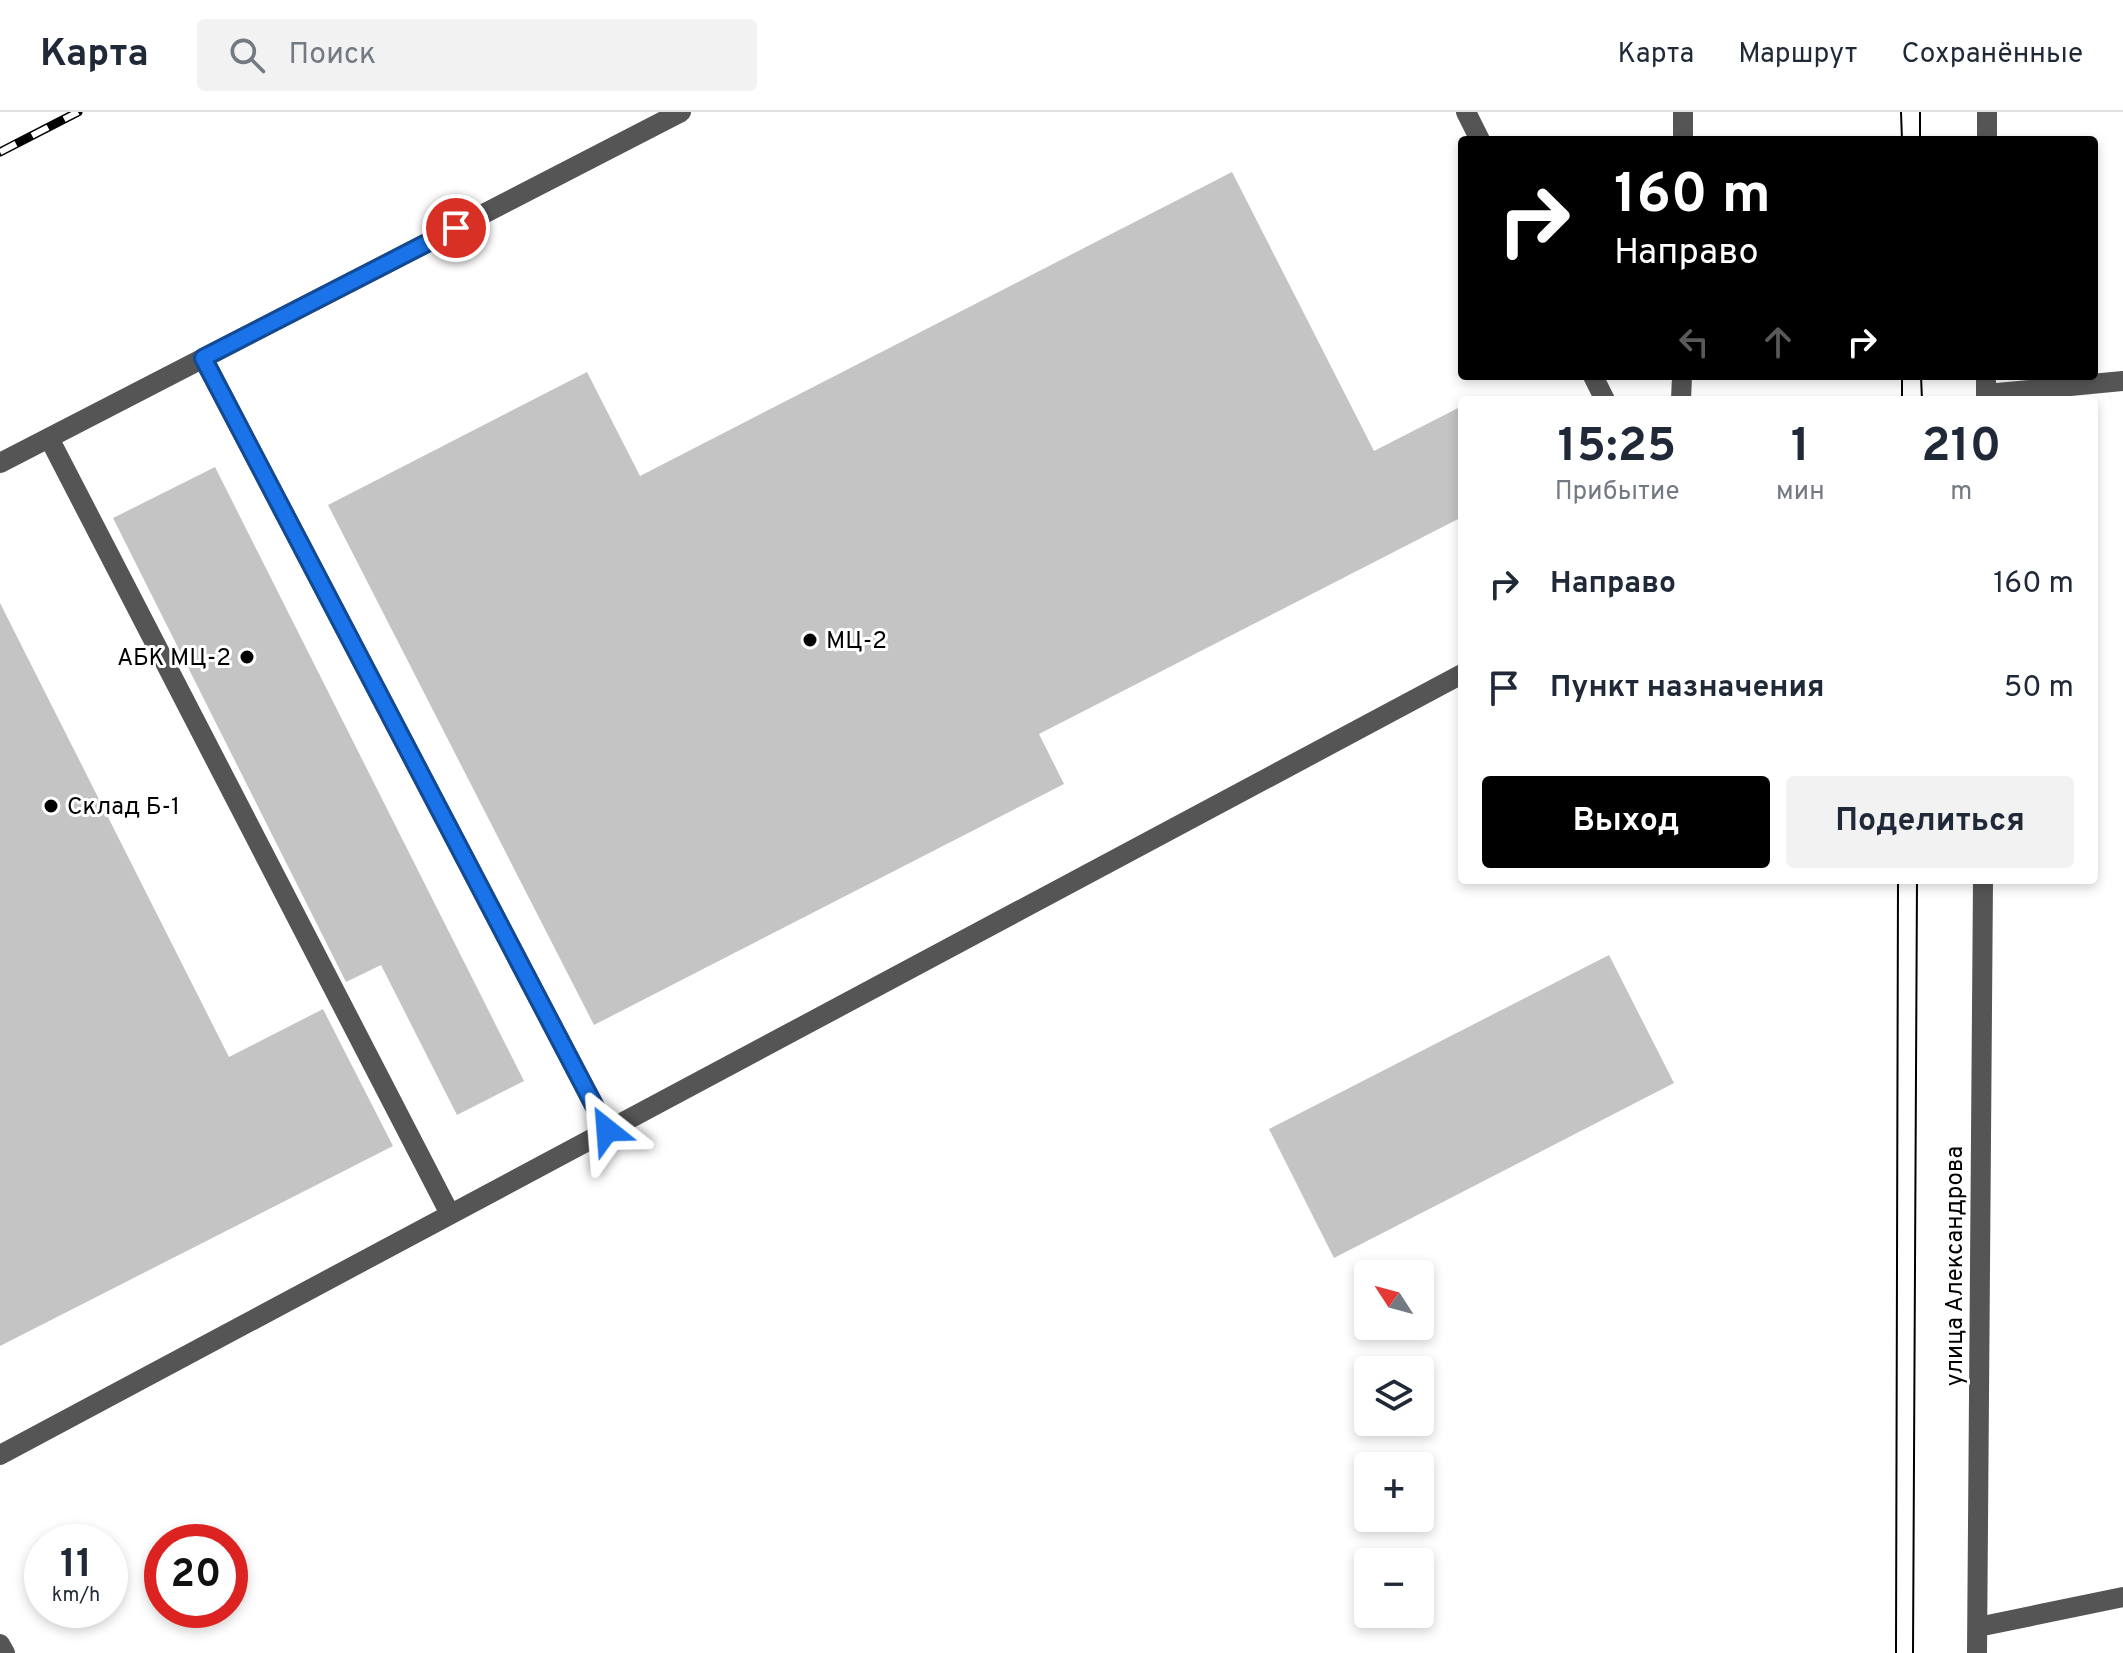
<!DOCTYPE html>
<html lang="ru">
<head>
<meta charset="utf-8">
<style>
  :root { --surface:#fff; --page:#f2f2f3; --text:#1f2937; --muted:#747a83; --line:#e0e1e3; --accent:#000 }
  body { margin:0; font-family:Overpass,sans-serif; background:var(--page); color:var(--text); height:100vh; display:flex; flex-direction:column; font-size:30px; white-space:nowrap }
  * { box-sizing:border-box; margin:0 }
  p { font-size:26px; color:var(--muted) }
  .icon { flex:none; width:44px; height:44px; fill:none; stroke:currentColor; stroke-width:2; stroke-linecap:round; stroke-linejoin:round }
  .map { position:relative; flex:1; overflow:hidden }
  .drawer { position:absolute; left:1458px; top:284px; width:640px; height:488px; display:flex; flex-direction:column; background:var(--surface); border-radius:8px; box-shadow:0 4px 12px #0003 }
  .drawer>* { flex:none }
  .guide { position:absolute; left:1458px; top:24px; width:640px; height:244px; border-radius:8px; box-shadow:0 4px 12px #0003; background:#000; color:#fff; overflow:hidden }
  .needle { width:52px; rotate:306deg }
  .buttons { position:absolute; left:1354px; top:1148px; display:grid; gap:16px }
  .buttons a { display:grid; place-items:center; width:80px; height:80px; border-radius:8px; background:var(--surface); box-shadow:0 4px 12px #0003; font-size:40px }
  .speed { position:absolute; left:24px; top:1412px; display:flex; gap:16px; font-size:40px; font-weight:700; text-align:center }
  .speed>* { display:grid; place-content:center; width:104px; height:104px; border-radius:50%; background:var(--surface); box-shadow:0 4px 12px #0003; line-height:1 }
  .speed small { font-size:20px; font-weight:400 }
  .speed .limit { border:12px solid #d22; background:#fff; color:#111 }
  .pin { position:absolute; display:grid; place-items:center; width:68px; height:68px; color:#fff; margin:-34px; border:4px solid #fff; border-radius:50%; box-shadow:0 2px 8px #0007 }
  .me { position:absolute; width:88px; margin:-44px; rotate:332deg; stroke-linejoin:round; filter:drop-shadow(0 0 6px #0008) }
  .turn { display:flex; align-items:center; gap:28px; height:168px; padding:0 24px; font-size:36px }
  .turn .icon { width:104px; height:104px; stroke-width:2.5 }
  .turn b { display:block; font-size:56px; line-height:68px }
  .lanes { display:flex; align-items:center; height:76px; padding:0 24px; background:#0003; justify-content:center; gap:40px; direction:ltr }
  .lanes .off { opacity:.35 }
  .eta { display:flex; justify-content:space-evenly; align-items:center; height:136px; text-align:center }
  .eta b { font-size:48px; font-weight:700; line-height:56px }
  .button { display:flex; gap:16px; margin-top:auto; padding:16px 24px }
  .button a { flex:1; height:92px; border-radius:8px; background:var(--accent); color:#fff; font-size:32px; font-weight:700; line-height:92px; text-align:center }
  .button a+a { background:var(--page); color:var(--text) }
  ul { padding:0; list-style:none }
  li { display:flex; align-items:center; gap:24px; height:104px; padding:0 24px }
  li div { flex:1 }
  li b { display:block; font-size:30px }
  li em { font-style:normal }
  header { display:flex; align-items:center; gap:48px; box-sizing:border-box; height:112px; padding:0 40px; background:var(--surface); border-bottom:2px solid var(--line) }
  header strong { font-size:38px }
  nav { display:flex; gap:44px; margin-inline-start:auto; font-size:28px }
  .search { width:560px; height:72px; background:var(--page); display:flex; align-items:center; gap:20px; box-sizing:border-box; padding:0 28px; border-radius:8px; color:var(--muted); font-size:30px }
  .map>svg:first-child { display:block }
  .building { fill:#c4c4c4 }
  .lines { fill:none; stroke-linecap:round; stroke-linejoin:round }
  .minor { stroke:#555; stroke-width:20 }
  .tram { stroke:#000; stroke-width:2 }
  .rail-casing { stroke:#000; stroke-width:9 }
  .rail { stroke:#fff; stroke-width:6; stroke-dasharray:18; stroke-linecap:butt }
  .route-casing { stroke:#114b97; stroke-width:20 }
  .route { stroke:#1a73e8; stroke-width:14 }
  .poi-dot { fill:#000; stroke:#fff; stroke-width:3 }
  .labels { text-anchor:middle; stroke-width:6; stroke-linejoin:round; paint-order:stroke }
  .poi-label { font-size:24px; fill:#000; stroke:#fff; text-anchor:start }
  .street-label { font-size:24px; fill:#000; stroke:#fff }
</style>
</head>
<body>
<header>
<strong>Карта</strong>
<div class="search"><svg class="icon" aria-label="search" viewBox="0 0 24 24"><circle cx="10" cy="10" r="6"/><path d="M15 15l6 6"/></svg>Поиск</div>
<nav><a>Карта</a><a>Маршрут</a><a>Сохранённые</a></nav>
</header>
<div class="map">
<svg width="2123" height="1541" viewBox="0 0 2123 1541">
  <rect width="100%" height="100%" fill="#fff"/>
  <path class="building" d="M1232 60 1374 339 1462 294V405L1039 622 1064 672 594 913 328 393 587 260 640 364Z
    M215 355 524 969 457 1003 381 853 346 870 113 406Z
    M0 491 229 945 323 897 393 1034 0 1234Z
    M1609 843 1674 971 1334 1146 1269 1017Z"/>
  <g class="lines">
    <path class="minor" d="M1466 0 1480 28
      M1683 28V0
      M1987 28V0
      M203 246 607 1018
      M1593 264 1605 288
      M1986 282 2123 269
      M1681 288 1682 264
      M1986 288V264
      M49 326 450 1102
      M0 351 681 0
      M0 1343 1462 562
      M1978 1515 2123 1485
      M0 1532 5 1541
      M1977 1541 1983 768"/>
    <path class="tram" d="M1901 0 1902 28
      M1920 0V28
      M1921 264 1922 288
      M1902 288V264
      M1896 1541 1898 768
      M1913 1541 1917 768"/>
    <defs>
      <path id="rail" d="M0 40 78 0"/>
    </defs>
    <use href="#rail" class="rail-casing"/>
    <use href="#rail" class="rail"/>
  </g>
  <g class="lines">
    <defs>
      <path id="route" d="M456 116 203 246 607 1018"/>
    </defs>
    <use href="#route" class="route-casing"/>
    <use href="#route" class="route"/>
  </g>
  <g class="poi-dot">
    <circle cx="810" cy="528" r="8"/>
    <circle cx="247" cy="545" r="8"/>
    <circle cx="51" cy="694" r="8"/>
  </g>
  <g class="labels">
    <g class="poi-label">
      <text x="826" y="536">МЦ-2</text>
      <text x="231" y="553" text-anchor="end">АБК МЦ-2</text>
      <text x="67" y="702">Склад Б-1</text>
    </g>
    <g class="street-label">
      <text transform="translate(1954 1154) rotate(-90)" y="8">улица Александрова</text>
    </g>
  </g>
</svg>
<div class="buttons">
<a><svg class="needle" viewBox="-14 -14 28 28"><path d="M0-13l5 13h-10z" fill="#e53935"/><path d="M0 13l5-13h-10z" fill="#747a83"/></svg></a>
<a><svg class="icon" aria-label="layers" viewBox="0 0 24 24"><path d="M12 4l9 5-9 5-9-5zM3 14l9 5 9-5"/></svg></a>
<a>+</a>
<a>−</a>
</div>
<div class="speed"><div>11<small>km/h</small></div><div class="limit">20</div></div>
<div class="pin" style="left:456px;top:116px;background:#d93025"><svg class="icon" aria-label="arrive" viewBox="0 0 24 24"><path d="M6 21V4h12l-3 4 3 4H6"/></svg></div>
<svg class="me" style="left:607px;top:1018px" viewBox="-20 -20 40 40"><path d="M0-17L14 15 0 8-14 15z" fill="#1a73e8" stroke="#fff" stroke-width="4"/></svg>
<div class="guide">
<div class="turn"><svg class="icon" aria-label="right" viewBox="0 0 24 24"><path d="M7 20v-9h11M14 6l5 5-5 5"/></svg><div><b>160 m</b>Направо</div></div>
<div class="lanes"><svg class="icon off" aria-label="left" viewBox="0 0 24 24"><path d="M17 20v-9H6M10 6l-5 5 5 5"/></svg><svg class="icon off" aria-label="ahead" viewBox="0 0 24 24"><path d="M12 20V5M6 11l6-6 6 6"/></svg><svg class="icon" aria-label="right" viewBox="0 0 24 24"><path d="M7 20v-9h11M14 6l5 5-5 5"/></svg></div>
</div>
<section class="drawer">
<div class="eta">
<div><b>15:25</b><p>Прибытие</p></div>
<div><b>1</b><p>мин</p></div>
<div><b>210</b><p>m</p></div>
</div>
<ul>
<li><svg class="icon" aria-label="right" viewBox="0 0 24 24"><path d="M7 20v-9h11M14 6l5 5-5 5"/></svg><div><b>Направо</b></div><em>160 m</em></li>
<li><svg class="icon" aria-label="arrive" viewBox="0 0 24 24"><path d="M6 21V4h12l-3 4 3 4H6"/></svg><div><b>Пункт назначения</b></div><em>50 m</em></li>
</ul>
<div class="button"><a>Выход</a><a>Поделиться</a></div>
</section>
</div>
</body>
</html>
